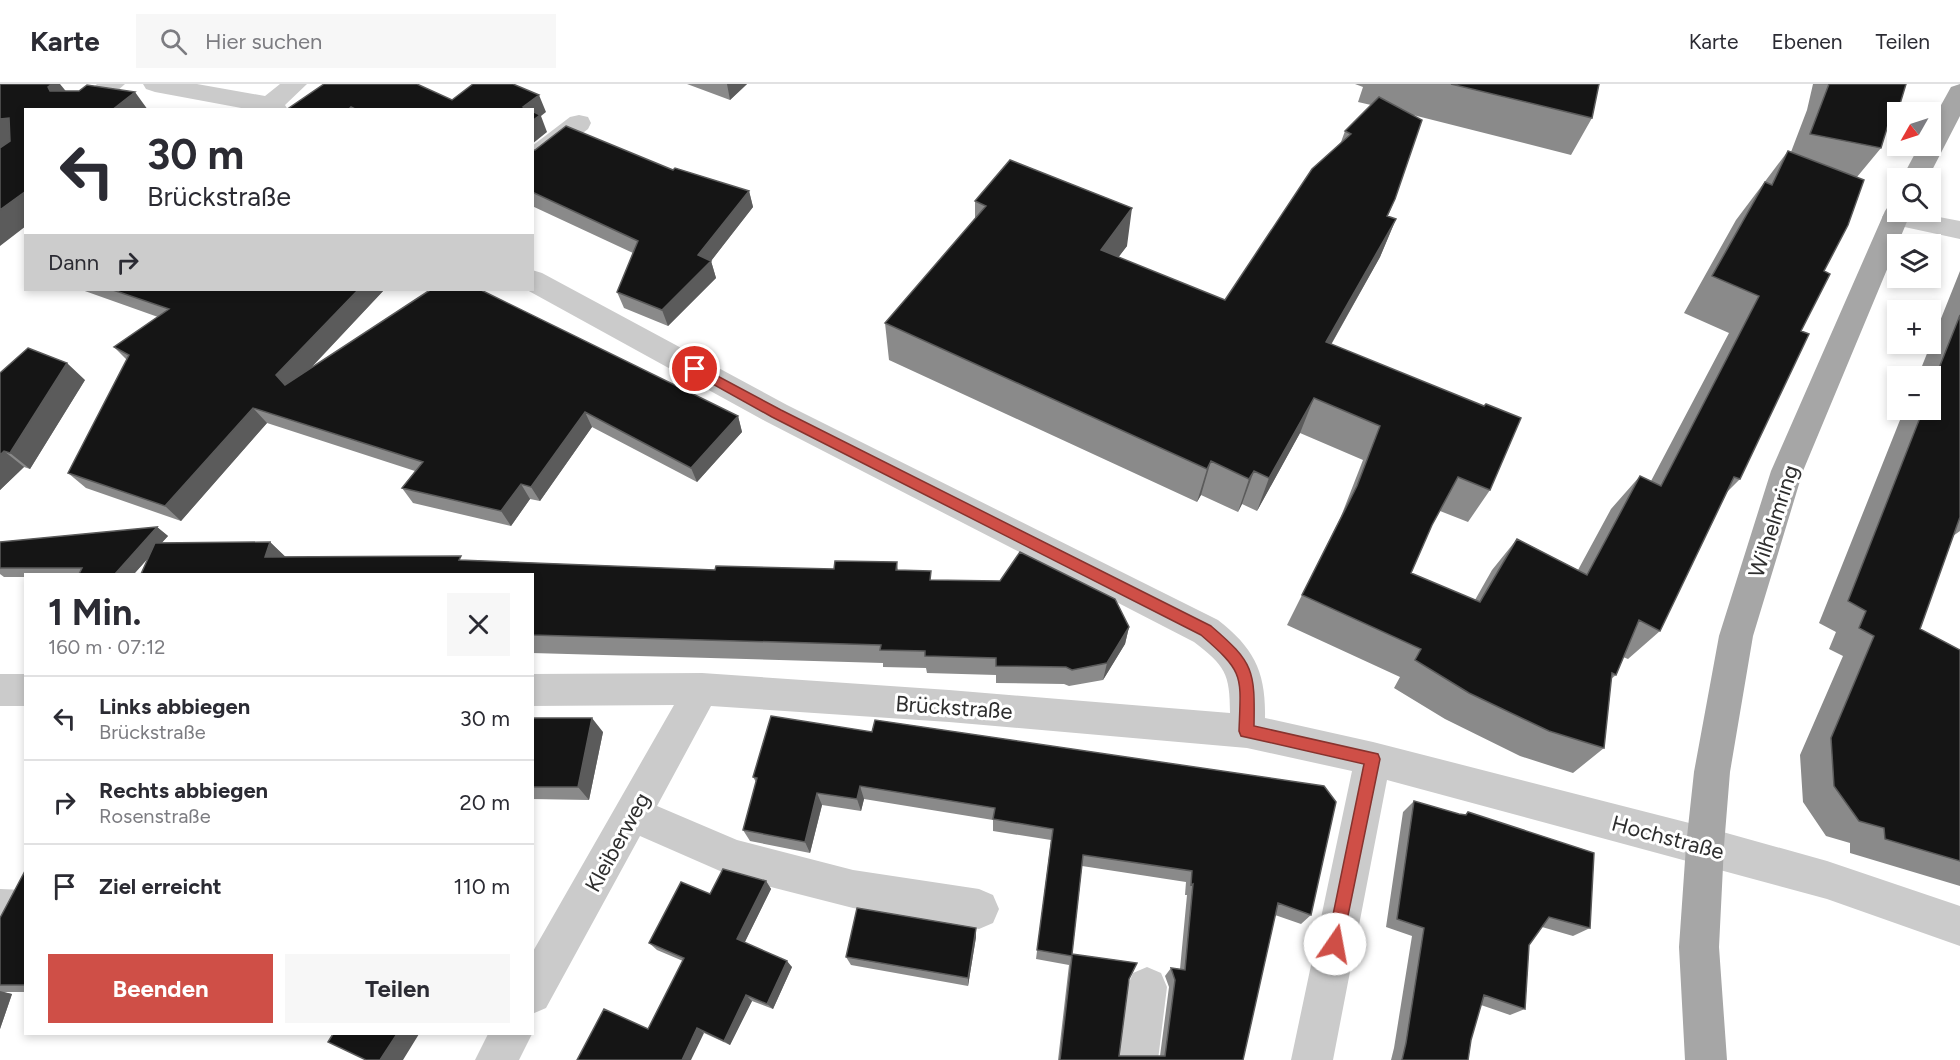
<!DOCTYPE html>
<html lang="de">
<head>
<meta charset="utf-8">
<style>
  :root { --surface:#fff; --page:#f7f7f7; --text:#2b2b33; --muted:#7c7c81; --line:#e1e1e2; --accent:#cf4f47 }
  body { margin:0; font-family:Figtree,sans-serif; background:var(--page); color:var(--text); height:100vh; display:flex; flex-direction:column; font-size:22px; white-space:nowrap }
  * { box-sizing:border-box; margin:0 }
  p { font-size:20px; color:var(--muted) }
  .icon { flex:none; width:33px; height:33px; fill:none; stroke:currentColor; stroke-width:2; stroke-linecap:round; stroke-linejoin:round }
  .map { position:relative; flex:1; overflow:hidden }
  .details { position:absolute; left:24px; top:489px; width:510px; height:462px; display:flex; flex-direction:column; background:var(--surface); border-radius:0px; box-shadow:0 3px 9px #0003 }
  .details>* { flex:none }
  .banner { position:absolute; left:24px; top:24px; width:510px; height:183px; border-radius:0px; box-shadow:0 3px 9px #0003; background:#fff; color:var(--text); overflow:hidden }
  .needle { width:39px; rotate:231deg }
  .fabs { position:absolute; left:1887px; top:18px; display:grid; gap:12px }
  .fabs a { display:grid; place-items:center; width:54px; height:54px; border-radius:0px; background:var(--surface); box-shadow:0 3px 9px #0003; font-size:30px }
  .pin { position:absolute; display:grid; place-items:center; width:51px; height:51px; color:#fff; margin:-26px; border:3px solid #fff; border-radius:50%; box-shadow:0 2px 6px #0007 }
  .me { position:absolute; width:66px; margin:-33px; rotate:12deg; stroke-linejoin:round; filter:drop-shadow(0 0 4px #0008) }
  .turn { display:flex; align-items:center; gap:21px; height:126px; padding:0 24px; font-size:27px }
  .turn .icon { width:78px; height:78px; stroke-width:2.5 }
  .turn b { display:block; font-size:42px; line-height:51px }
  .then { display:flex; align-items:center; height:57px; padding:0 24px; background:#0003; gap:12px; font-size:22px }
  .round { display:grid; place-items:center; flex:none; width:63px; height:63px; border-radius:0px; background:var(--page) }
  .headline { display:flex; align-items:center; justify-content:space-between; height:102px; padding:0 24px }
  h1 { font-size:36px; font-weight:700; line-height:45px }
  .cta { display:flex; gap:12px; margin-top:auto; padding:12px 24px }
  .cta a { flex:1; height:69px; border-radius:0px; background:var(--accent); color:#fff; font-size:24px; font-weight:700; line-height:69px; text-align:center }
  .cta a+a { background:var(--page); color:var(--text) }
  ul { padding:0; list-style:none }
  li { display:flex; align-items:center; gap:18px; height:84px; padding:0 24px; border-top:2px solid var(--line) }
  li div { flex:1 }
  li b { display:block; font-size:22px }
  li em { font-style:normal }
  header { display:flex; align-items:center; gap:36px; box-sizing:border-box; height:84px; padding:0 30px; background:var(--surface); border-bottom:2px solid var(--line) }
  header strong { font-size:28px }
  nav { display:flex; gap:33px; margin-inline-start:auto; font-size:21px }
  .search { width:420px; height:54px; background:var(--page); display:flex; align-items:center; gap:15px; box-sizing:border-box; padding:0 21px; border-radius:0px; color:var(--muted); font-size:22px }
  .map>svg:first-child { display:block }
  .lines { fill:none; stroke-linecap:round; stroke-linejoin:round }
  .minor { fill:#cbcbcb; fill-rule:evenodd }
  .major { fill:#a6a6a6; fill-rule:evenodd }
  .wall { fill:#8a8a8a; fill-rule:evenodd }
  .shaded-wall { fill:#5b5b5b }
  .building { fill:#151515; stroke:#5b5b5b; stroke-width:1.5; fill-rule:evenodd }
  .route { fill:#cf4f47; stroke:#87332e; stroke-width:1.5 }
  .labels { text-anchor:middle; stroke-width:6; stroke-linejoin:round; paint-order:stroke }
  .street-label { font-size:22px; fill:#2e2e2e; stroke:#fff }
</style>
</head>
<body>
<header>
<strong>Karte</strong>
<div class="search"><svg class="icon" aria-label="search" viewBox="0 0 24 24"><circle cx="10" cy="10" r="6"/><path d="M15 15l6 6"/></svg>Hier suchen</div>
<nav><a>Karte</a><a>Ebenen</a><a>Teilen</a></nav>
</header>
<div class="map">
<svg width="1960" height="976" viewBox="0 0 1960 976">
  <rect width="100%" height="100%" fill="#fff"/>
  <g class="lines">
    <path class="minor" d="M97 0H125L96 26H67Z
      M143 0H197L265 12 280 0H307L285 21 288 26H252L155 8 146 5Z
      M579 31 588 33 591 39 588 45 541 81 532 83V62L570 33Z
      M1895 124 1898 128H1913L1960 137V155L1886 139 1882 133 1886 127Z
      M532 186 542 189 787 321 1218 536C1254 564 1266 588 1265 634L1373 658 1705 743 1827 777 1960 822V862L1827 815 1387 696 1333 976H1291L1352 687 1247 664 949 638 711 622 657 722 737 756 853 786 979 805 993 811 999 825 993 839 979 845 853 824 736 794 640 752 546 924 532 930V869L674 621 532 622V590L702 589 949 606 1230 629C1230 589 1225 582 1194 558L765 337 527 206H532Z
      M0 590H26V622H0Z
      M0 805 26 806V846L0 845Z
      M1147 883 1161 889 1167 903 1158 976H1116L1127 903 1133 889Z
      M488 950H532L519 976H475Z"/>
    <path class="major" d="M1960 0V32L1928 94H1902L1919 62H1930V41L1951 3Z
      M1898 118V128H1911L1803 387 1753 552 1730 688 1724 762 1719 863 1727 976H1685L1679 863 1686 762 1694 688 1719 552 1771 387 1885 127 1889 121Z"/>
  </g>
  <path class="wall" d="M687 0H747L730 16Z
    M1355 0H1599L1592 34 1571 71 1413 31 1395 115 1388 132 1396 135 1380 173 1331 261 1490 406 1468 438 1440 427 1432 441 1411 489 1475 516 1492 486 1517 455 1578 486 1611 425 1640 392 1651 397 1729 249 1684 229 1736 136 1788 67 1791 68 1807 26 1813 0H1906L1897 30 1888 41 1881 64 1857 93 1824 187 1801 247 1740 395 1727 408 1660 547 1628 575 1623 573 1616 591 1611 595 1604 664 1573 689 1520 672 1445 635 1394 604 1400 593 1287 541 1340 435 1363 376 1300 349 1257 427 1242 420 1238 428 1201 411 1197 418 889 276 885 239 975 135V117L1127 162 1118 173 1225 216 1341 58 1345 47 1371 21 1358 18 1363 3Z
    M532 66 673 86 749 107 753 123 711 177 716 194 668 242 624 224 617 208 633 169 532 122Z
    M1960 187V447L1953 452 1920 545 1960 566V802L1850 769V759L1826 752 1803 718 1800 671 1843 572 1829 565 1836 548 1819 539 1904 326H1930V292H1918Z
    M82 206H384L310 285 738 332 742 348 697 398 592 343 540 417 530 415 511 442 413 419 402 404 415 387 267 339 181 437 86 404 68 389 127 276 114 263 158 233Z
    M0 289 85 296 30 385 24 383 0 406Z
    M157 443 168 452 161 459 270 458 285 473 464 476 715 486 834 485 897 478 898 486 931 496 1129 543 1125 560 1103 596 1069 602 1064 600 996 599V591L927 589 926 584 883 583V579L532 569V490L149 473 134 490H26V493H4L0 490V458Z
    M771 632 1311 831 1301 840 1275 831 1243 976H1058L1069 881 1036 875 1051 756 993 747V736L864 715 861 727 822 721 810 769 750 757 743 746 756 698 753 693ZM1082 782 1186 798 1185 811H1187L1180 885 1171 884 1165 892 1169 903 1160 972H1119L1129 895 1072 870Z
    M532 634 603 648 589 716 532 715Z
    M1414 717 1459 730 1465 731 1468 728 1590 844 1573 852 1542 843 1529 861 1525 925 1510 931 1481 921 1471 956 1468 976H1391L1394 964 1412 852 1386 843 1403 728Z
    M26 785V908H2L12 910 0 945V834Z
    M766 797 771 805 744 859 792 883 773 925 752 917 730 961 704 949 648 945 683 877 657 866 649 859 710 810Z
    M976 844V853L968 902 851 881 846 873Z"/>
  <path class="shaded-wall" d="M52 0H60L74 17 50 7 48 3Z
    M727 0H747L730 16Z
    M135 8 148 26H112Z
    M539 11 546 28 541 32 547 48 532 60V26H524L523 23Z
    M9 34 26 53 0 69V35Z
    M26 107V142L0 162V126Z
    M749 107 753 123 711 177 716 194 668 242 662 226 698 171Z
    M1132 124 1127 162 1096 203 1101 166Z
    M1396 135 1380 173 1312 294 1326 258Z
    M358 206H384L289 307 276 291Z
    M67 279 85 296 30 385 10 369Z
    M1314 314 1300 349 1257 427 1269 394Z
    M253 324 267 339 181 437 165 422Z
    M585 328 592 343 540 417 531 403Z
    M738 332 742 348 697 398 691 384Z
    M4 367 24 383 0 406V371Z
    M1211 377 1201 411 1197 418 1207 385Z
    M1254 387 1242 420 1238 428 1249 395Z
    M521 400 530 415 511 442 501 427Z
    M157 443 168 452 134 490H115Z
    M270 458 291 478 265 473Z
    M1129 543 1125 560 1103 596 1107 579Z
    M592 634 603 648 589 716 578 703Z
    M860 702 864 715 861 727 857 715Z
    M817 709 822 721 810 769 805 758Z
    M766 797 771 805 743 862 737 855Z
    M976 844V853L968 902V894Z
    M787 877 792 883 773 925 767 920Z
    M0 907 12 910 0 945Z
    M746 911 752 917 730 961 724 957Z
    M697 944 704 949 691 976H682Z
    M397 950H419L403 976H380Z"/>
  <path class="building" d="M0 0H52L48 3 50 7H79L87 1 135 8 112 26H26V107L0 126V64L10 57 9 34 0 35Z
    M324 0H417L452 16 473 0H513L539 11 523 23 528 26H357L351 23 348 26H286Z
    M1451 0H1599L1592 34Z
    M1829 0H1906L1897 30 1892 28 1881 64 1810 50Z
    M1379 13 1422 36 1395 115 1387 132 1396 135 1326 258 1484 322 1486 320 1521 334 1490 406 1458 393 1432 441 1411 489 1480 518 1517 455 1587 491 1640 392 1661 402 1759 212 1712 192 1765 98 1772 101 1788 67 1864 96 1848 141 1824 187 1830 190 1801 247 1809 250 1740 395 1734 393 1660 547 1639 536 1616 591 1612 589 1604 664 1549 647 1469 609 1415 576 1421 565 1302 511 1357 402 1380 342 1314 314 1269 394 1254 387 1249 395 1211 377 1207 385 885 239 986 122 975 117 1010 76 1132 124 1101 166 1225 216 1312 85 1351 50 1345 47Z
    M532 27 540 31 532 37Z
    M566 42 673 86 675 84 749 107 698 171 711 177 662 226 617 208 638 157 532 108V66H535Z
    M113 206H358L276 291 285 301 430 206H481L738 332 691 384 585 328 531 403 521 400 501 427 402 404 423 378 253 324 165 422 68 389 129 271 114 263 169 225Z
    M1960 231V433L1920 545 1960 566V777L1885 755 1884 744 1859 737 1834 702 1831 654 1874 552 1859 544 1866 527 1848 517 1923 326H1930V307Z
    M28 264 67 279 10 369 4 367 0 371V289Z
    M157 443 115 490H79L82 484H0V458Z
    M270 458 265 473 461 472 459 476 715 486 716 482 834 485 835 477 897 478 896 486 931 487 930 496 1000 497 1020 468 1115 515 1129 543 1107 579 1072 586 1066 583 996 582V574L925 572V567L880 566 881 561 532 551V490H141L155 459Z
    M771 632 872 648 875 636 1324 702 1336 718 1311 831 1278 819 1243 976H1060L1072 872 1037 866 1053 745 993 735 995 724 860 702 857 715 817 709 805 758 743 746 757 694 753 693ZM1083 771 1192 787 1191 801 1193 800 1185 886 1171 884 1175 896 1165 972H1119L1129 895 1137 879 1072 870Z
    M532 634H592L578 703H532Z
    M1414 717 1459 730 1466 731 1468 728 1594 769 1590 844 1549 833 1529 861 1525 925 1484 911 1471 956 1468 976H1402L1406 959 1424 844 1397 835Z
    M26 785V901H0V834Z
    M723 785 766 797 737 855 787 877 767 920 746 911 724 957 697 944 682 976H577L604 925 648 945 684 874 649 859 681 798 710 810Z
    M857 824 976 844 968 894 846 873Z
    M333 950H397L380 976H366L328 958Z"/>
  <path class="route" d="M695 280 781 326 1211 542C1254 579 1255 586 1254 642L1378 670 1380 675 1341 866 1335 868 1329 866 1327 860 1364 680 1241 652 1239 647C1241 591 1245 589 1201 551L772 333 691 288 689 285Z"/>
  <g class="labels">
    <g class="street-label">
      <text transform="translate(1773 437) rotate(-72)" y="8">Wilhelmring</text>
      <text transform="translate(954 623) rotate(4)" y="8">Brückstraße</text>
      <text transform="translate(1668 753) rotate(15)" y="8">Hochstraße</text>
      <text transform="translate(617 758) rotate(-61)" y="8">Kleiberweg</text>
    </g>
  </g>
</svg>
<div class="fabs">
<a><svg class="needle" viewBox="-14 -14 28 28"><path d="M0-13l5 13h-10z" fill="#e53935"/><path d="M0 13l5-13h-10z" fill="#7c7c81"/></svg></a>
<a><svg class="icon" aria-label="search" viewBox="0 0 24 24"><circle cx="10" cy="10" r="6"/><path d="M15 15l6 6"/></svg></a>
<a><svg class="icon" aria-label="layers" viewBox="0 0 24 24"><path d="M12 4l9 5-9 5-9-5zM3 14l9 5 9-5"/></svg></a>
<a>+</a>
<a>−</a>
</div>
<div class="pin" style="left:695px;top:285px;background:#d93025"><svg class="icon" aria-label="arrive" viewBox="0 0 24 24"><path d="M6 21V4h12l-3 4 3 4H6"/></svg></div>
<svg class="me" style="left:1335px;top:860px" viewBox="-20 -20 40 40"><circle r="19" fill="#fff"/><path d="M0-13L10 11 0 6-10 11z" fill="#cf4f47"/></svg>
<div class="banner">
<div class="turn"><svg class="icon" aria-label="left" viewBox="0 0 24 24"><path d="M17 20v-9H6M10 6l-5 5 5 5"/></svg><div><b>30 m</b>Brückstraße</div></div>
<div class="then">Dann<svg class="icon" aria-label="right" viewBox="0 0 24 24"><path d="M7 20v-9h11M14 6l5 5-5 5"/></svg></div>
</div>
<section class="details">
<div class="headline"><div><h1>1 Min.</h1><p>160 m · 07:12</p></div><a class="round"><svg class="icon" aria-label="close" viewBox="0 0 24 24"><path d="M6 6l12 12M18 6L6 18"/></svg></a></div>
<ul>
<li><svg class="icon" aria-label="left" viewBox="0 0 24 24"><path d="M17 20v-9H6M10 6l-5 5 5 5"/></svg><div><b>Links abbiegen</b><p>Brückstraße</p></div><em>30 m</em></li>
<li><svg class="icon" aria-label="right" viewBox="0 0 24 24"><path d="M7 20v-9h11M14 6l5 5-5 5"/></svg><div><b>Rechts abbiegen</b><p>Rosenstraße</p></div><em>20 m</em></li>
<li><svg class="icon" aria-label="arrive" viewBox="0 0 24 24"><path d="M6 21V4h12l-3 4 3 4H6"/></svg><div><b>Ziel erreicht</b></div><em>110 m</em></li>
</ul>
<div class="cta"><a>Beenden</a><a>Teilen</a></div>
</section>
</div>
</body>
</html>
